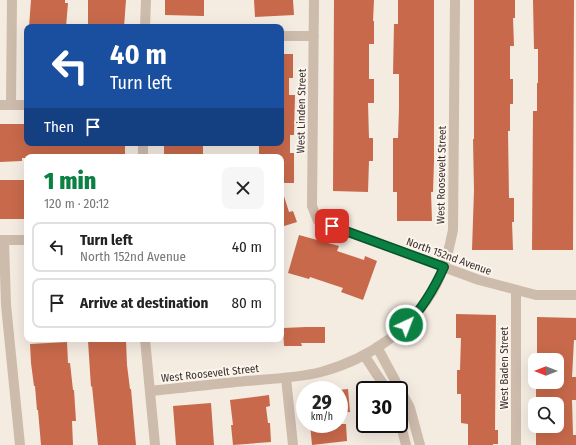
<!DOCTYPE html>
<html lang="en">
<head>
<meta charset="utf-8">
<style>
  :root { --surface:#fff; --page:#f6f6f6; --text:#222; --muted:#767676; --line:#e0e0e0; --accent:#0b8043 }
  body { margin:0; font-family:"Fira Sans Condensed",sans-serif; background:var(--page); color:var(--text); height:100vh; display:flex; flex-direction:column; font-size:15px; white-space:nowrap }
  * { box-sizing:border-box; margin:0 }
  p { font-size:13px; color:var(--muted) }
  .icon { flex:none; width:22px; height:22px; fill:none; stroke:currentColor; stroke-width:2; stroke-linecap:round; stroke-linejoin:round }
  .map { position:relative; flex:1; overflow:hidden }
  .panel { position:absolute; left:24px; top:154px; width:260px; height:188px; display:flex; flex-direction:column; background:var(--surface); border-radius:8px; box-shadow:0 4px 16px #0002 }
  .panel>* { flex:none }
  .top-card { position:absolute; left:24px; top:24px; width:260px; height:122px; border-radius:8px; box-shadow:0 4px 16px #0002; background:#1a4fa0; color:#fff; overflow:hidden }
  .needle { width:26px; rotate:270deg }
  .buttons { position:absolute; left:528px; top:353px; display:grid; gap:8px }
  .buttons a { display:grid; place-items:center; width:36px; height:36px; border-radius:8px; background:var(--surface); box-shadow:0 4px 16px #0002; font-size:20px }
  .speed { position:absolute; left:296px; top:381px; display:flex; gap:8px; font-size:20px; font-weight:700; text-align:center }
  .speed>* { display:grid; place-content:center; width:52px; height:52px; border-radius:50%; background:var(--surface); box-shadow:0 4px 16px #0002; line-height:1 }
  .speed small { font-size:10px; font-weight:400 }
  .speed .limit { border:2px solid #111; border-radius:6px; background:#fff; color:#111 }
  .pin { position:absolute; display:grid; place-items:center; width:34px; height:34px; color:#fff; margin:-17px; border-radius:8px; box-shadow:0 2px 6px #0006 }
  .me { position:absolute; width:44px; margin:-22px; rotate:43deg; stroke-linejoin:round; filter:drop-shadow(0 0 3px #0008) }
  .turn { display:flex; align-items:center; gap:14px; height:84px; padding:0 20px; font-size:18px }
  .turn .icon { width:52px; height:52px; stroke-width:2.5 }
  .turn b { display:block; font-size:28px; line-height:34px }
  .then { display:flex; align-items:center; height:38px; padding:0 20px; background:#0003; gap:8px; font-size:15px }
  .round { display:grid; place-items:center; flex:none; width:42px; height:42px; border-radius:8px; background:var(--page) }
  .overview { display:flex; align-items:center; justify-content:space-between; height:68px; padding:0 20px }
  h1 { font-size:24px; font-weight:800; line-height:30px; color:var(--accent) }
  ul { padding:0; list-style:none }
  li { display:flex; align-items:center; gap:12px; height:50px; margin:0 8px 6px; padding:0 12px; border:2px solid var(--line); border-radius:8px }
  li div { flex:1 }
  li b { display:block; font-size:15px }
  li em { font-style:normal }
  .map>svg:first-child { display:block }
  .building { fill:#c8694b }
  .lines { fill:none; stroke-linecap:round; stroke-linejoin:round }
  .minor { stroke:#cdbbac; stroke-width:10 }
  .route-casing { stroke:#07532c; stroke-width:10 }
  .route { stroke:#0b8043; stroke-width:7 }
  .labels { text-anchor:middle; stroke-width:4; stroke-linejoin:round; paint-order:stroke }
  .street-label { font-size:11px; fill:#3b302b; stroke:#fbf5ee }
</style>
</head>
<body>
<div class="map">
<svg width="576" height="445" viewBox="0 0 576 445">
  <rect width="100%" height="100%" fill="#f4ebe1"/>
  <path class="building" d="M31 0H65V3H68L66 27H29Z
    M88 0H126L124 27H88Z
    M165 0H204V16L165 15Z
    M254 0H293L294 15 255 17Z
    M334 0H374L373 21H374V44H369V79H374V103H368L369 138H373V161H369L368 192 333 191Z
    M398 0H434V162L433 192H431L432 221H397V192H393V138H398L399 109V74H393L394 24H398Z
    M474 0H515V18H513L514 46H510V79H513V104H510V131H508L509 198H514V222H512L513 250H472L474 190 473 139H474Z
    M533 0H574L573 250H532L533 111H537V83H538V49H534Z
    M281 54H293V78H289V95H295L294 135H290V153H294V183H281V157H259V143H281Z
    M0 124H27V143H125V157H27V158H22V161L0 162Z
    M164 143H203V157H164Z
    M0 180H27V219H0Z
    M283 193 289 212 293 211 297 222 281 227V194Z
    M299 235 339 246 337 251 364 260 365 256 377 261 363 300 341 292 343 288 310 277 309 279 288 273Z
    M456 314 496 315 495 430H498V444H493V445H468V424L461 423V394H457V370H460L461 338H456Z
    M537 317 576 318V340H574L572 377H576V400H572L573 435H576V445H536V426H557V404H536V382H557V360H537Z
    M306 327H325V343H301L302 346H284L283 328Z
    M126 340 127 365 130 389H131L136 445H98L92 386 91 387 88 341Z
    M67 342 68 363H70L73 390H74L76 421H72L73 445H41L38 410H37L35 386H34L31 363 30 344Z
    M348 389 350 412 339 413V390Z
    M269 395 270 406 266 407 268 423H270L271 442 233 445 231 425H233L230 400Z
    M211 403 214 445H176L173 406Z
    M310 424H346L347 441 312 445Z"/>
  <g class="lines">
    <path class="minor" d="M314 0 312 206 318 221 479 280 536 295H576
      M145 27 146 0
      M281 36H314
      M11 104 12 0
      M0 105H27
      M143 157V143
      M0 240H27
      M4 240 6 305 20 445
      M145 339 155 445
      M377 347 410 408 420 445
      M364 355 387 390
      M286 378 293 445
      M150 391C182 388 214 384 246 381 271 379 297 378 321 372 369 359 413 329 436 285 445 267 449 249 453 230L455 0
      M399 418 406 445
      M516 445V291"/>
  </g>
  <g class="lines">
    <defs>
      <path id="route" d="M332 226 444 267C434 289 423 308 406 325"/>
    </defs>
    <use href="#route" class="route-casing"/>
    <use href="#route" class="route"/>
  </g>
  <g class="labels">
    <g class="street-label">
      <text transform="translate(301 111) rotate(-89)" y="4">West Linden Street</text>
      <text transform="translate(441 175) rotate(-89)" y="4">West Roosevelt Street</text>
      <text transform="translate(449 256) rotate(20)" y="4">North 152nd Avenue</text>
      <text transform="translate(504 368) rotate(-90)" y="4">West Baden Street</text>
      <text transform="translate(210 373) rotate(-6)" y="4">West Roosevelt Street</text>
    </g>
  </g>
</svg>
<div class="buttons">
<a><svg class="needle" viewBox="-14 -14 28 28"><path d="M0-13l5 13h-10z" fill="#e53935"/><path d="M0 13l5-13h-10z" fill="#767676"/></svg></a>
<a><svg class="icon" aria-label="search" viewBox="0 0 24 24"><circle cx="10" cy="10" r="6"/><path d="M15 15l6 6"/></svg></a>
</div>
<div class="speed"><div>29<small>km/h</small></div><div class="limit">30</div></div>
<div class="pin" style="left:332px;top:226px;background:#d93025"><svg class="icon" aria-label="arrive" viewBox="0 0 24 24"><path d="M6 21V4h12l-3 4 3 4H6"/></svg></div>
<svg class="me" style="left:406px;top:325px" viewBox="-20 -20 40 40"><circle r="17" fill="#0b8043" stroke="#fff" stroke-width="3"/><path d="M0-11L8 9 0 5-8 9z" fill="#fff"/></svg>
<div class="top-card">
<div class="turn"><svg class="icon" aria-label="left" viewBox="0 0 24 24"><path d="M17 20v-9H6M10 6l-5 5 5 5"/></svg><div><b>40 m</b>Turn left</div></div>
<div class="then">Then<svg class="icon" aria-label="arrive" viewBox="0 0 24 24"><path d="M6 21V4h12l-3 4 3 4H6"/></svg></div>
</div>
<section class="panel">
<div class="overview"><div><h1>1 min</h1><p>120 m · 20:12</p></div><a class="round"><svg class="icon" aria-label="close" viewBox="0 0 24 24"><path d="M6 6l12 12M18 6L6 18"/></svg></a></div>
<ul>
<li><svg class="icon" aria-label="left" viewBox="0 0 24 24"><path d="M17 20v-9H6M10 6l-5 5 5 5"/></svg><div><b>Turn left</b><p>North 152nd Avenue</p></div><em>40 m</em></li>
<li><svg class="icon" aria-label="arrive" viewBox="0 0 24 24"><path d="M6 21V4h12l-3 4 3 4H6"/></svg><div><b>Arrive at destination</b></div><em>80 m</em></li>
</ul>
</section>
</div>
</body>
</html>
